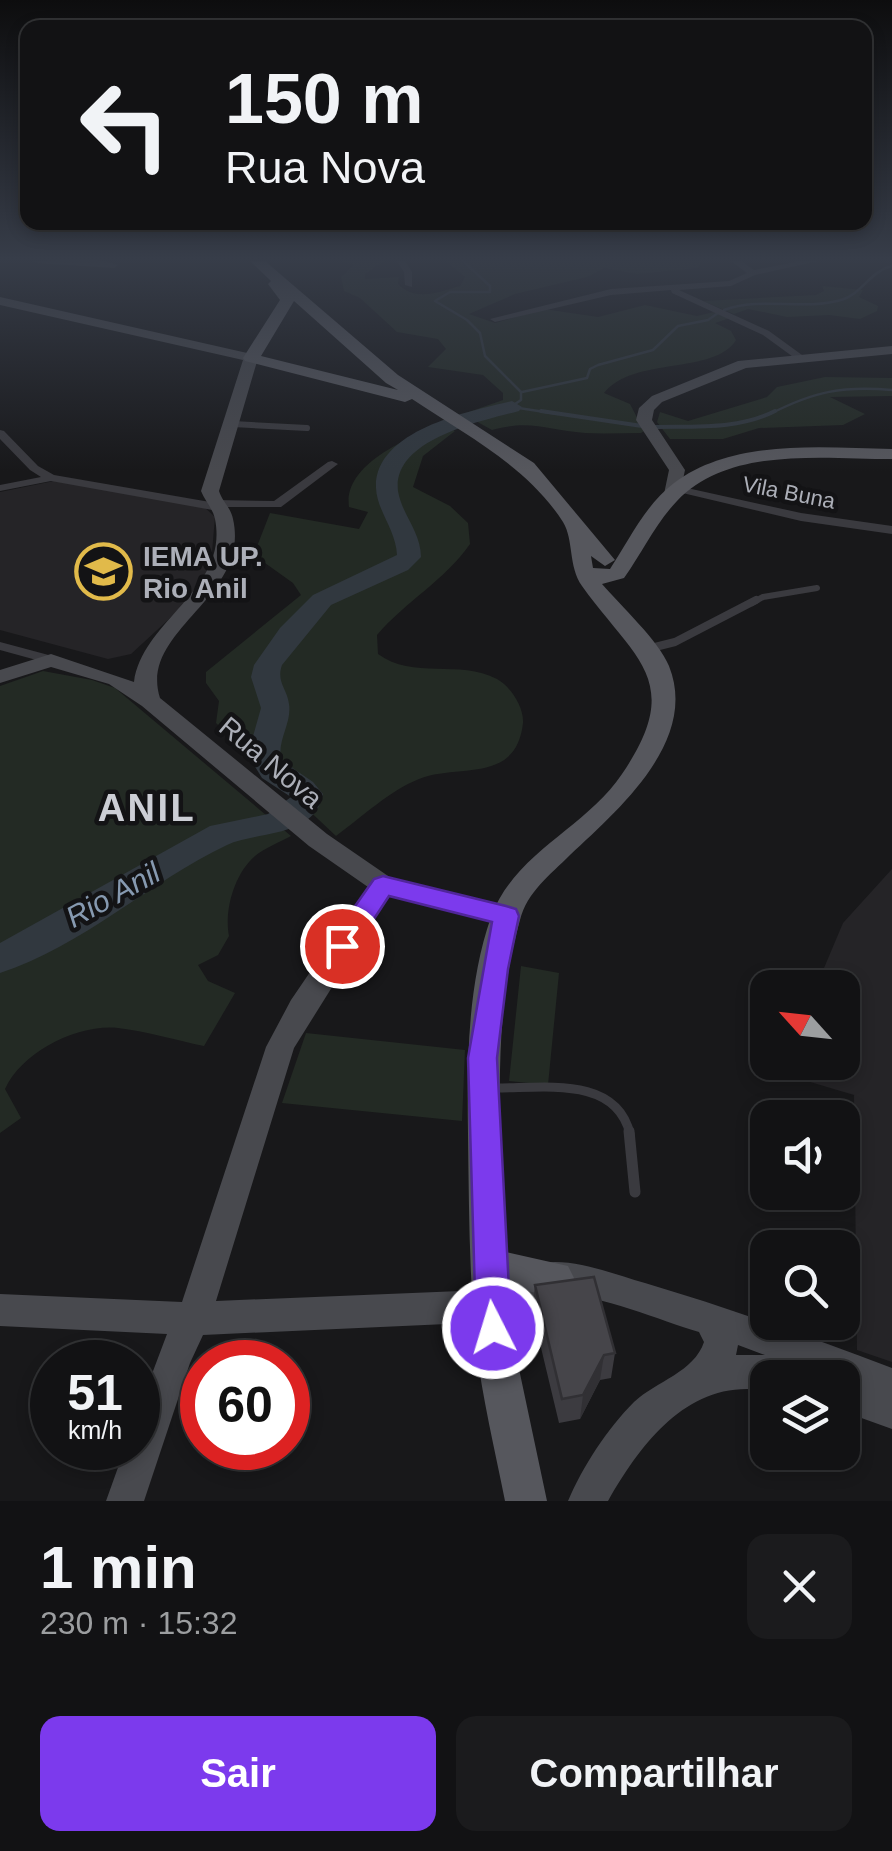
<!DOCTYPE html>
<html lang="pt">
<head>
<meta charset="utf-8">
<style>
  :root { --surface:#121214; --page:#1b1b1d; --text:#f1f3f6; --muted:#9c9ea0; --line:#313234; --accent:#7c3aed }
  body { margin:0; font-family:Arial,sans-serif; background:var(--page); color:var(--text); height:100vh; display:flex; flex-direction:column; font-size:38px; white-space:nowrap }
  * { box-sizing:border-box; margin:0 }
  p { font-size:32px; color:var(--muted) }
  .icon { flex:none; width:55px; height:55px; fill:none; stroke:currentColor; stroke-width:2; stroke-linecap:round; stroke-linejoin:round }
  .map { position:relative; height:1501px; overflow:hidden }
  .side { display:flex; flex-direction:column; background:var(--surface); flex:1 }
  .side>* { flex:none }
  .hud { position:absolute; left:20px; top:20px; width:852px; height:210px; border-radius:20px; box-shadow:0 5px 15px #0003,0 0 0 2px var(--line); background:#121214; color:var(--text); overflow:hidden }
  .needle { width:65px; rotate:297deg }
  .tools { position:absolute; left:750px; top:970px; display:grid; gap:20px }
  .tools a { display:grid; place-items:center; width:110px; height:110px; border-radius:20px; background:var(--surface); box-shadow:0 5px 15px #0003,0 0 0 2px var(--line); font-size:50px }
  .speed { position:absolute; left:30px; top:1340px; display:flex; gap:20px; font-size:50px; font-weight:700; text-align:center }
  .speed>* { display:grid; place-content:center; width:130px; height:130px; border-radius:50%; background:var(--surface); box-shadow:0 5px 15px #0003,0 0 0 2px var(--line); line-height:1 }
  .speed small { font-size:25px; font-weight:400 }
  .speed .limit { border:15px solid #d22; background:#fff; color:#111 }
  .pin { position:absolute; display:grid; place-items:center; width:85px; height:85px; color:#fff; margin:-42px; border:5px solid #fff; border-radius:50%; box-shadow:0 2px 10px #0007 }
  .me { position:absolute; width:110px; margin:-55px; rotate:355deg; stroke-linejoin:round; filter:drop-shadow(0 0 8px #0008) }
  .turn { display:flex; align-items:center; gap:35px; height:210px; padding:0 40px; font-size:45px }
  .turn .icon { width:130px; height:130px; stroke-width:2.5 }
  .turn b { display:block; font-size:70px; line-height:85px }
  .round { display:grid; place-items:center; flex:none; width:105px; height:105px; border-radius:20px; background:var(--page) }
  .summary { display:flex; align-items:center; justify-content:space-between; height:170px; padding:0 40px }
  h1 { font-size:60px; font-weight:700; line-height:75px }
  .cta { display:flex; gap:20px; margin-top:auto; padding:20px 40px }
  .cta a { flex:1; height:115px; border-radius:20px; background:var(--accent); color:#fff; font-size:40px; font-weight:700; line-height:115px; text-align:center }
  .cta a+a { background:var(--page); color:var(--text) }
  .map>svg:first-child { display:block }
  .built { fill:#252427 }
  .green { fill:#232a24 }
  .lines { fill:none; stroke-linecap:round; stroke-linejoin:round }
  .stream-far1 { stroke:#31383f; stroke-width:2.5 }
  .stream { stroke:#31383f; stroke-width:4 }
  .river { fill:#31383f; fill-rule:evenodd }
  .lane-far3 { stroke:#3a3a3f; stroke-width:6 }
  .lane-far2 { stroke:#3a3a3f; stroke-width:8 }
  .lane-far1 { stroke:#3a3a3f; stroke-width:9 }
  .lane { stroke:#3a3a3f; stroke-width:11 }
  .street { fill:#3a3a3f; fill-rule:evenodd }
  .secondary { fill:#48494e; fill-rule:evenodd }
  .primary { fill:#56575d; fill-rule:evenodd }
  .wall { fill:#3c3b40 }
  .shaded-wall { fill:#313034 }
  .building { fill:#46454a; stroke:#313034; stroke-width:2.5 }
  .route { fill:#7c3aed; stroke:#51269a; stroke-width:2.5 }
  .labels { text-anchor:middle; stroke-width:9; stroke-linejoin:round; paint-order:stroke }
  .far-street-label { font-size:22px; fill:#acafb8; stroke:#131315 }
  .poi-label { font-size:28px; font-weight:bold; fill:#acafb8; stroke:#131315; text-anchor:start }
  .street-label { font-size:28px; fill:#acafb8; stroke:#131315 }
  .water-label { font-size:30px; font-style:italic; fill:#8699b0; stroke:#131315 }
  .district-label { font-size:38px; font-weight:bold; letter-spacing:2.5px; fill:#ccced5; stroke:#131315 }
</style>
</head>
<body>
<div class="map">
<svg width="892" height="1501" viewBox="0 0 892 1501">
  <rect width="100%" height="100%" fill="#18181a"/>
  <path class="built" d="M54 481 203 506 215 517 211 564 194 596 131 654 108 659 0 630V492Z
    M892 869V1362L857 1350 854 1095 780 1073 785 1063 842 1062V988L816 987 843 923Z"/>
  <path class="green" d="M342 261H384L365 274V279L399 277 398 284C415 302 439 292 460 286L465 277 446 261H701L698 268 637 274 604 268 587 277 515 294 469 314 495 323 544 309 598 317 645 305 697 316 714 312 730 318 715 323 731 331 736 340C715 375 634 356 604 393L630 404 644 431 641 433C622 433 604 434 585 433 548 430 530 419 492 430L463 414 503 400V393L483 375 428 367 446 349 438 339 397 332 360 298 344 291 341 277 354 265Z
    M822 286 863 290 859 297 878 306 877 311 860 319 829 315 787 317 748 309 734 314 703 301 816 295 824 291Z
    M825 377 892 378V396L830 397 865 414 843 425 759 428 723 439H670L657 422 660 412 688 421 767 397 777 387Z
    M441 424 455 431 423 456 413 487 450 506 468 523 470 544C444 581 406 601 377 635L378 654C413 680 459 659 497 679 511 687 524 707 523 723 516 785 458 763 419 779 389 791 362 817 336 836L216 723 219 701 206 683V672L301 595 293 583 258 558 256 549 270 513 359 529 368 512 349 507C343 463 410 438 441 424Z
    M43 671 92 680 115 688 291 836C280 842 265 848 255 856 234 874 224 911 229 936L218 955 198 965 208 981 235 993 204 1046C175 1040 146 1031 118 1028 77 1024 22 1052 5 1089L21 1118 0 1133V686Z
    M521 966 559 973 548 1085 509 1081Z
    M306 1033 465 1050 462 1121 282 1103Z"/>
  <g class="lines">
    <path class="stream-far1" d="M463 261 490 286V292H450L435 301 467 320 480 333 485 356 521 392V400L512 406
      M724 310C762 296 802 311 841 300 862 294 870 271 892 266
      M522 392 587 378 590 369 598 365 653 350 678 326 708 320 718 313
      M512 407 558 414
      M770 414C815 391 842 386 892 390"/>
    <path class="stream" d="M541 411 642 426
      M653 427C694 426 738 430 775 411"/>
    <path class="river" d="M512 401 522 407 519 411C482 421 392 439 398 491 402 515 421 532 421 557L408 570 331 605 282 665C276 682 287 688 289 704 292 723 277 740 281 760L313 782 323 794C315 838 257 831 227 845 149 882 83 946 0 973V943L210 826 268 814 291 797 262 778 251 760 250 747 261 708 251 677 254 665 280 628 313 595 397 555C396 530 377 511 376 488 374 430 470 411 512 401Z"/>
    <path class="lane-far3" d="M233 424 307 428
      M752 603 763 597 817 588"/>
    <path class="lane-far2" d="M651 648 675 642 756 600"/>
    <path class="lane-far1" d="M492 1088C540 1089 616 1074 630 1134"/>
    <path class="lane" d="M629 1131 635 1192"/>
    <path class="street" d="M33 261C60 261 94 256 118 265L114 268 37 263Z
      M397 261H405L412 272V287L405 285 404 272Z
      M731 261H741L754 270 800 261H818L755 275 731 286 679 290 769 331 802 355V359H796L763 335 672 293 671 290 611 295 495 322 490 319 611 289 729 281 747 273Z
      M0 430 4 431 38 466 54 475 210 502 215 500 274 501 328 462 332 461 338 464 281 507H224L218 511 51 481 0 491V485L41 477 30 470 0 439Z
      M678 486 801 513 892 526V534L801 521 674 491V487Z
      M0 642 56 657 58 660 51 664 0 650Z"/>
    <path class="secondary" d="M0 297 256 355 258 358 219 491C222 501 231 508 233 519 251 598 138 630 160 698L327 834 391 878 506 906 515 909 519 916 515 923 506 926 389 896 294 1048 216 1301 485 1290C503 1275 531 1262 555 1262 585 1262 616 1275 645 1283 729 1308 810 1337 892 1368V1429L842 1411V1378L813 1373 814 1378H768V1391C690 1377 642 1442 608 1501H568C583 1466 607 1429 634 1402 657 1381 694 1372 704 1342L699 1332C655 1319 583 1286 539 1296 520 1300 508 1315 491 1322L203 1335 190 1363 144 1501H106L125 1448H138V1411L167 1334 0 1326V1294L182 1302 266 1047 291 1000 368 887 309 846 142 706 109 684 51 667 0 683V670L51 654 134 682C143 619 229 590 215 519 213 509 205 501 201 491L243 360 0 305ZM738 1345 765 1355H736Z
      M892 346V354L746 368 662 402 654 410 652 420 685 470 679 498H667L664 494 669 470 636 420 639 408 652 396 738 361Z"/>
    <path class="primary" d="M250 261H265L398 375 534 463 615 560 605 566 591 556 593 568 610 569C629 540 646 504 674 483 734 438 822 448 892 449V459C823 459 729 446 677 501 655 524 642 553 624 578L602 584C621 606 659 641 669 666 699 741 618 810 570 855 550 875 527 892 520 920 489 1028 502 1142 506 1252L568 1266 574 1278 568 1290 555 1296 509 1288 515 1350 547 1501H505C495 1450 482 1397 476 1345 469 1275 469 1205 468 1134 467 1063 467 986 491 917 514 853 586 828 622 774 686 680 634 659 582 586 568 566 574 540 563 522 527 466 466 435 412 399L405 402 245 361 243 358 280 300 268 284 271 281ZM294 301 386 383 398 390 261 356Z"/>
  </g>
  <path class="wall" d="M535 1285 615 1353 611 1378 600 1380 580 1419 559 1423 532 1310Z"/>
  <path class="shaded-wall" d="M604 1355 600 1380 580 1419 583 1395Z"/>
  <path class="building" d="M594 1277 615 1353 604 1355 583 1395 562 1399 535 1285Z"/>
  <linearGradient id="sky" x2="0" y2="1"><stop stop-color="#0d0d0e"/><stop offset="0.55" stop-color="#373d49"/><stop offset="1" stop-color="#373d49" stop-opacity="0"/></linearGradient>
  <rect width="892" height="471" fill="url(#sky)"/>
  <path class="route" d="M383 876 506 906 516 909 519 916 508 969 497 1058 511 1328 506 1340 493 1345 481 1340 476 1328 468 1058 492 922 389 896 351 954H332L328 946 332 939 374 879Z"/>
  <defs>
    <symbol id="university-ring" viewBox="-11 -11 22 22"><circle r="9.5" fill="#131315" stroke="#e1ba4a" stroke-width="1.5"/><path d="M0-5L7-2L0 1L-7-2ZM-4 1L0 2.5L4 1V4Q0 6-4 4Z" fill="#e1ba4a"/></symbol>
  </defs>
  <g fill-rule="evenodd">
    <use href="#university-ring" x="72" y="540" width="63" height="63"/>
  </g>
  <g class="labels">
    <g class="far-street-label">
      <text transform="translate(789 492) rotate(11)" y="8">Vila Buna</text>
    </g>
    <g class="poi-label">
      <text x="143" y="566">IEMA UP.<tspan x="143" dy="32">Rio Anil</tspan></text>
    </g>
    <g class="street-label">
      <text transform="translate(271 762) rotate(40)" y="10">Rua Nova</text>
    </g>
    <g class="water-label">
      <text transform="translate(113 895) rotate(-29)" y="10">Rio Anil</text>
    </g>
    <g class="district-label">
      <text x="147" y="821">ANIL</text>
    </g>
  </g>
</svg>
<div class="tools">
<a><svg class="needle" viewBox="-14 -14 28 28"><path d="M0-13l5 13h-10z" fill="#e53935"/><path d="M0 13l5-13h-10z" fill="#9c9ea0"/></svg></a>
<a><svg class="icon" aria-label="sound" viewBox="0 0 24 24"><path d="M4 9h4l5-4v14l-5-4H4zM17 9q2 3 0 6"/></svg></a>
<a><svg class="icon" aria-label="search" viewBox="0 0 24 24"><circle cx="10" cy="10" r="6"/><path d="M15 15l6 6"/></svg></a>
<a><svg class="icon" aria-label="layers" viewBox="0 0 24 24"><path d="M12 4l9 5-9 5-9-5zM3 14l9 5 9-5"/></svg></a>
</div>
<div class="speed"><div>51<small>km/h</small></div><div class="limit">60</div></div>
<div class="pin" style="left:342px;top:946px;background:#d93025"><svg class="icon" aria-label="arrive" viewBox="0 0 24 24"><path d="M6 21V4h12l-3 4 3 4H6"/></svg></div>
<svg class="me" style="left:493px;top:1328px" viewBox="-20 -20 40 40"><circle r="17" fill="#7c3aed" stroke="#fff" stroke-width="3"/><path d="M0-11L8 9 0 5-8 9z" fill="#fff"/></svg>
<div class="hud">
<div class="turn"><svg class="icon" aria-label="left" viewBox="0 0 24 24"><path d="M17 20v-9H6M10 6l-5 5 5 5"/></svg><div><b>150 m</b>Rua Nova</div></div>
</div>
</div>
<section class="side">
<div class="summary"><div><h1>1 min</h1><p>230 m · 15:32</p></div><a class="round"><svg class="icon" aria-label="close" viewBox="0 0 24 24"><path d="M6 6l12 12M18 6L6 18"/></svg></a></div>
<div class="cta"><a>Sair</a><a>Compartilhar</a></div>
</section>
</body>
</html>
